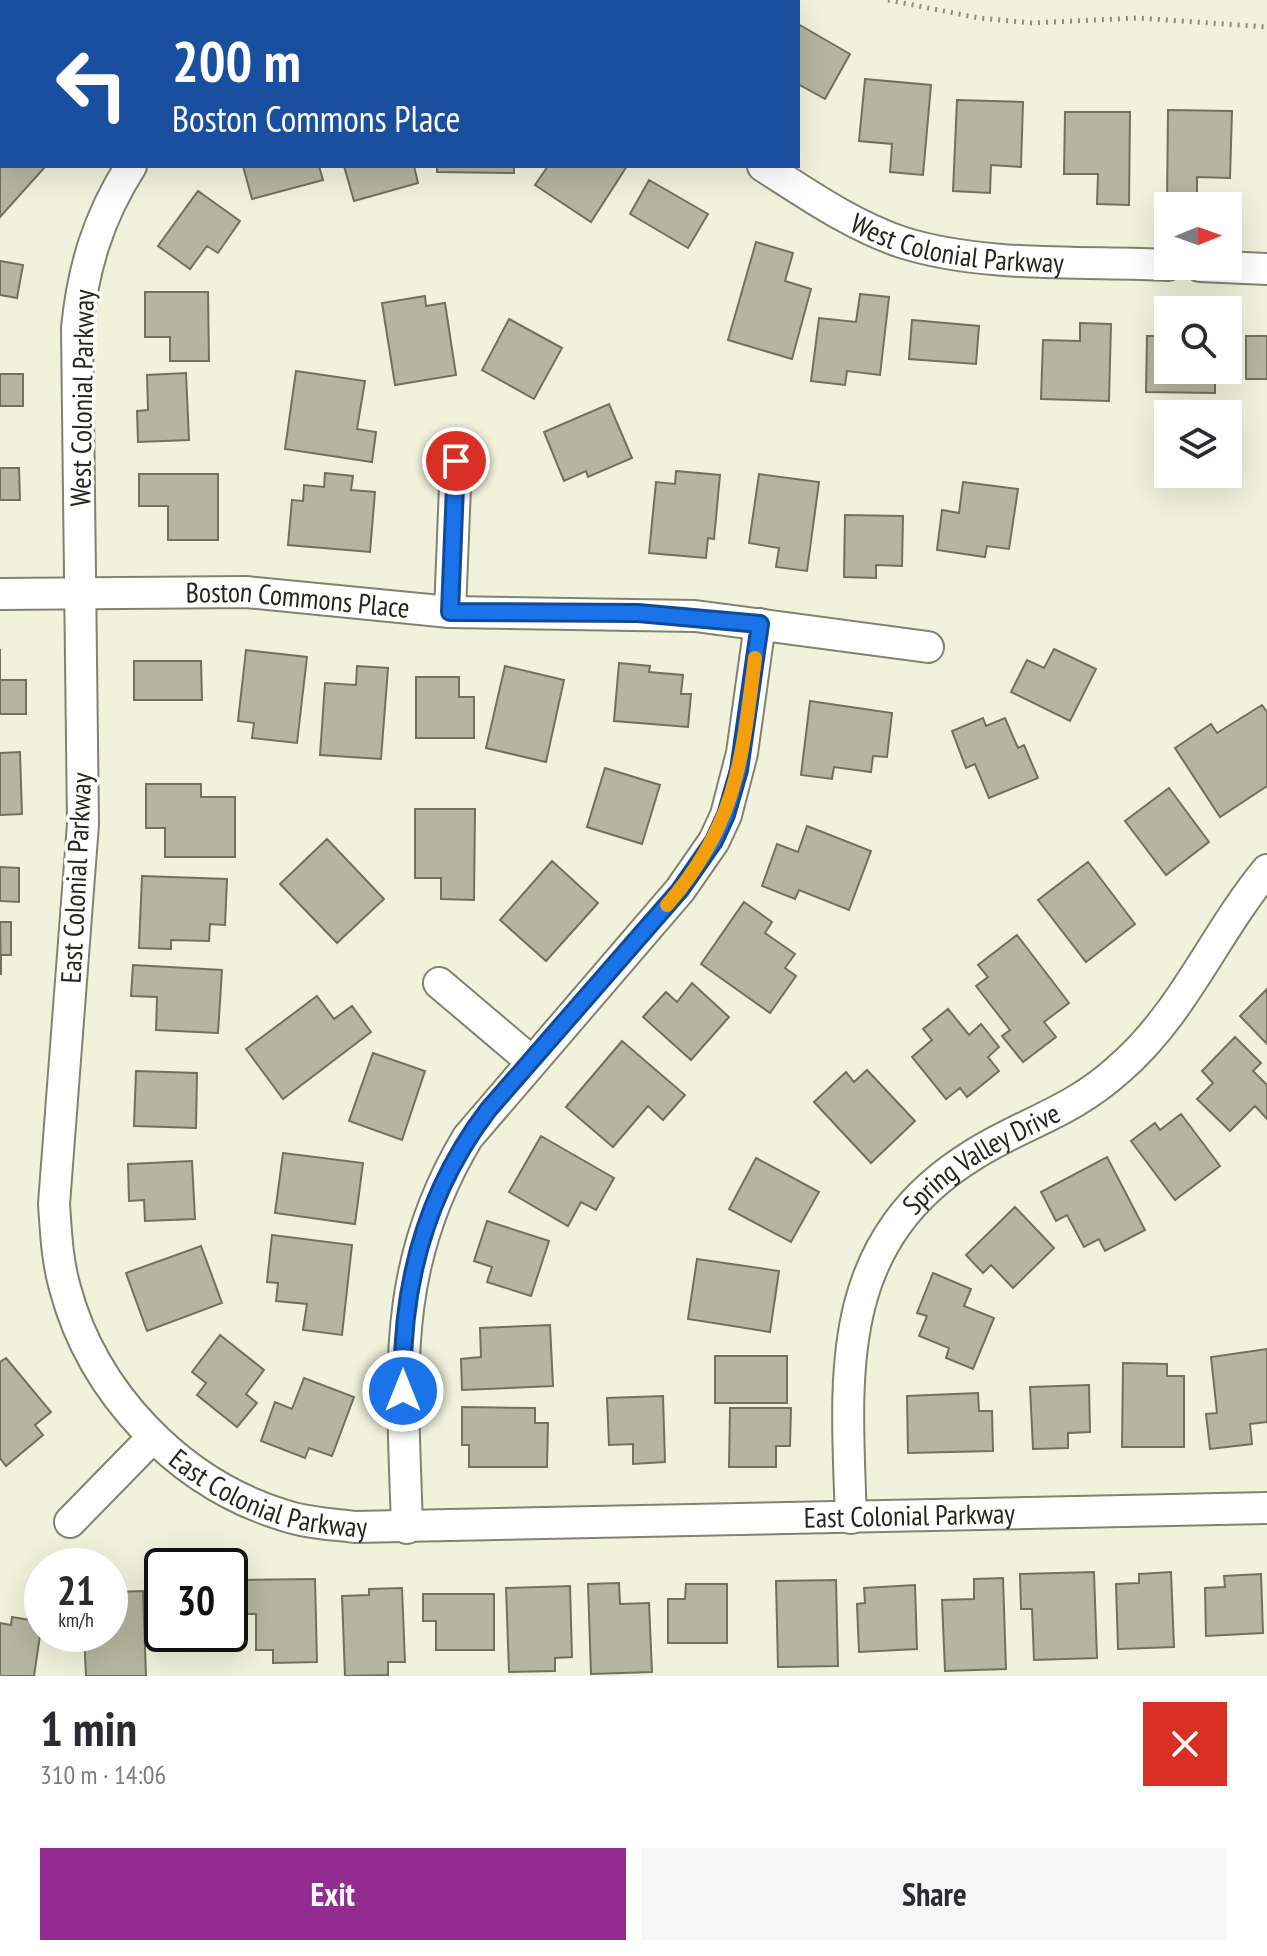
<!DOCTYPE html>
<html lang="en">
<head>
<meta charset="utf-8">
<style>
  :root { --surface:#fff; --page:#f7f7f7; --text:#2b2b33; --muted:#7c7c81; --accent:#922c91 }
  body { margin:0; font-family:"PT Sans Narrow",sans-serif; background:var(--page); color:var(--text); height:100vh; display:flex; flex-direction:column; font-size:30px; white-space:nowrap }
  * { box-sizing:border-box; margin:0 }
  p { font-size:26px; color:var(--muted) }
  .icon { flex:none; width:44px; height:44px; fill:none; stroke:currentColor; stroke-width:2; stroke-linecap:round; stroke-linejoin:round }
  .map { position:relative; height:1676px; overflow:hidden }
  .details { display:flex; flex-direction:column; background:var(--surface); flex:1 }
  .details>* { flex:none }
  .banner { position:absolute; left:0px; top:0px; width:800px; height:168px; box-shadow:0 8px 32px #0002; background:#1a4fa0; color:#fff; overflow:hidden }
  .needle { width:52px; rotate:89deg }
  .buttons { position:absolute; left:1154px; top:192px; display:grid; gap:16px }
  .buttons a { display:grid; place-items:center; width:88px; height:88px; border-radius:0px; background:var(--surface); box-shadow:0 8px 32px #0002; font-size:40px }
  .speed { position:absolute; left:24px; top:1548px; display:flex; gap:16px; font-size:40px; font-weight:700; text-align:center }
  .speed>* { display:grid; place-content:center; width:104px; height:104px; border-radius:50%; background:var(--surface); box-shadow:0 8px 32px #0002; line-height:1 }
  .speed small { font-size:20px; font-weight:400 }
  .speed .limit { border:4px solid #111; border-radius:12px; background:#fff; color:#111 }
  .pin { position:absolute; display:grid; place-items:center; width:68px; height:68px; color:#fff; margin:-34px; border:4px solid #fff; border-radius:50%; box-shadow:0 2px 8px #0007 }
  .me { position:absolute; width:88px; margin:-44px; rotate:0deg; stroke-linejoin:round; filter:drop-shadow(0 0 6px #0008) }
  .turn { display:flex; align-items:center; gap:28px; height:168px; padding:0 40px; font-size:36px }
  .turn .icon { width:104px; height:104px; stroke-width:2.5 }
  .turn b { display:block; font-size:56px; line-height:68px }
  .round { display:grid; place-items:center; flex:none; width:84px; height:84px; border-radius:0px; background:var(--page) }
  .headline { display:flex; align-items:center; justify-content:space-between; height:136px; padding:0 40px }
  h1 { font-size:48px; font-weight:700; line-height:60px }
  .primary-button { display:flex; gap:16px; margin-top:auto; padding:16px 40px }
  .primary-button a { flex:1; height:92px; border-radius:0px; background:var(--accent); color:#fff; font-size:32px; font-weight:700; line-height:92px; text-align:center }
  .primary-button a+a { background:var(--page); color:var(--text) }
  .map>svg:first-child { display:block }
  .building { fill:#b4b69f; stroke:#70725d; stroke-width:2 }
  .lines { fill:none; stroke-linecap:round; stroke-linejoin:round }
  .street-casing { stroke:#81836e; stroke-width:34 }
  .path { stroke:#8d8e7e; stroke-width:5; stroke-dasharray:2 6; stroke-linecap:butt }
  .street { stroke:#fff; stroke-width:30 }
  .route-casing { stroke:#114b97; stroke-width:20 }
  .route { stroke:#1a73e8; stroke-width:14 }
  .slow { stroke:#f59e0b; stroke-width:14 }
  .labels { text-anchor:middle; stroke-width:7; stroke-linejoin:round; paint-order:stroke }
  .street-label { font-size:28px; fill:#25261d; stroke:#fff }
</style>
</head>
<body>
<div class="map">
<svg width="1267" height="1676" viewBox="0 0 1267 1676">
  <rect width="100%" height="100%" fill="#f0f2db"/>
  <path class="building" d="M87 0H172L85 2Z
    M798 24 850 54 825 99 798 84Z
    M865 79 931 85 923 175 890 172 892 144 859 141Z
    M957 100 1023 102 1021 167 991 165 990 193 953 191Z
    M1168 110 1232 111 1230 178 1197 177V205H1167Z
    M1065 112H1130L1129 205 1097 204 1098 174H1064Z
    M0 165 45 167 0 217Z
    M243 166H319L323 180 252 199Z
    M344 166H414L418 183 354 201Z
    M437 166H514V173L437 172Z
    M548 166H627L591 222 535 185Z
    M649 180 708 214 688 248 630 214Z
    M198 191 240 221 218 253 207 246 190 269 158 246Z
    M756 242 793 253 785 281 811 289 792 359 728 340Z
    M0 261 23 265 17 298 0 295Z
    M145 292H208L209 361H170V337H145Z
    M860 294 889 297 880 375 847 371 845 385 811 381 819 318 856 322Z
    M425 296 426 306 445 303 456 375 395 385 382 303Z
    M509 319 562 348 534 399 482 370Z
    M912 320 979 326 976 364 909 359Z
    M1080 323 1111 324 1109 401 1041 399 1043 340 1080 341Z
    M1147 336H1168V370H1215V393L1146 392Z
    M1246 336H1267V379H1246Z
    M296 371 365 381 357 429 376 432 372 462 285 449Z
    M186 373 189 440 138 442 137 411 148 410 147 375Z
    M0 374H23V406H0Z
    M609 404 632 458 588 477 586 471 564 481 544 432Z
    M0 468H19L20 500H0Z
    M676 471 720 475 714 539 708 538 706 558 649 553 656 482 675 484Z
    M325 473 353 476 351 490 375 492 370 552 288 545 292 500 303 501 304 485 324 487Z
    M139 474H218V540H168V506H139Z
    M759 474 819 482 807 571 776 567 779 548 749 543Z
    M963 482 1018 489 1009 549 987 546 985 557 937 550 942 510 959 513Z
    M845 515 903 516 902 566 876 565V578L844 577Z
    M0 649V680H26V714H0Z
    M1054 649 1096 669 1070 721 1011 692 1027 660 1044 668Z
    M246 650 307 657 297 743 252 738 254 723 238 721Z
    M134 661H201L202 700H134Z
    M619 663 650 666 649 672 683 675 681 694H691L688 727 614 721Z
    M357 666 388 668 381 759 320 755 325 683 356 685Z
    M505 666 564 680 546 762 486 748Z
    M416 677H459V697H474V738H416Z
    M810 701 892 713 887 757 873 756 871 772 834 767 832 779 801 775Z
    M1262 705 1267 712V786L1220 817 1175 748 1211 724 1217 733Z
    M983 718 986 726 1005 718 1018 748 1024 745 1038 778 989 798 975 764 966 768 952 731Z
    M20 752 22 814 0 815V753Z
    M605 768 660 785 642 844 587 827Z
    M146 784H201V797H235V857H165V828H146Z
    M1169 788 1209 842 1166 875 1125 821Z
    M415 809H475L474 900 441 899V878H415Z
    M807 826 871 851 849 910 799 890 795 899 762 886 777 844 798 852Z
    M327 839 384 899 337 943 280 884Z
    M552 861 598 903 546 961 500 920Z
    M1088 862 1135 924 1086 962 1038 900Z
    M0 867 19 868V902L0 901Z
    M142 876 227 879 225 925 210 924 209 941 171 940V949L139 948Z
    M744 902 772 922 765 933 795 954 785 968 796 976 770 1013 701 964Z
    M0 922H11V955H1V975Z
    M1017 935 1069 1003 1044 1022 1056 1037 1023 1062 1002 1036 1010 1030 976 986 988 977 978 965Z
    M133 965 222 970 218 1033 156 1030 157 997 131 996Z
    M692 983 729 1017 691 1060 643 1017 666 992 677 1002Z
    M1267 989V1044L1240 1016Z
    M317 996 334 1019 352 1006 371 1032 283 1099 246 1049Z
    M948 1009 969 1035 981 1024 999 1047 988 1057 999 1071 967 1097 960 1088 946 1099 912 1057 932 1040 923 1029Z
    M1235 1037 1261 1063 1253 1071 1267 1085V1119L1255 1106 1230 1131 1197 1099 1213 1083 1202 1071Z
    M622 1041 685 1095 663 1120 648 1106 613 1147 566 1107Z
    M373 1053 425 1071 402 1140 349 1121Z
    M867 1070 915 1121 871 1163 814 1102 846 1072 854 1082Z
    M136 1071 197 1073 196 1128 134 1126Z
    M1181 1114 1220 1166 1175 1200 1131 1141 1155 1123 1160 1130Z
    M541 1136 614 1178 596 1210 581 1202 568 1226 509 1192Z
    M283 1153 363 1163 355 1224 275 1213Z
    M1107 1157 1145 1230 1105 1251 1099 1239 1084 1247 1067 1215 1056 1221 1041 1192Z
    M756 1158 819 1192 791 1242 729 1209Z
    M192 1161 195 1219 145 1221 144 1200 129 1201 128 1164Z
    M1015 1207 1054 1248 1013 1288 991 1265 983 1273 966 1255Z
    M487 1221 549 1241 531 1296 487 1282 492 1267 474 1261Z
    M272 1235 352 1245 342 1335 303 1330 307 1304 276 1301 278 1283 267 1282Z
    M201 1246 222 1303 147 1331 126 1273Z
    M697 1259 779 1271 770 1332 688 1319Z
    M933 1273 971 1289 964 1306 994 1318 973 1369 946 1358 949 1348 919 1336 927 1316 917 1313Z
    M550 1325 553 1386 462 1390 461 1359 481 1357 480 1328Z
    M220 1335 264 1370 246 1394 257 1403 237 1427 197 1395 206 1383 192 1372Z
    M1267 1349V1422L1250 1424 1252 1444 1210 1449 1206 1414 1217 1413 1211 1357Z
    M715 1356H787V1403H715Z
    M6 1358 51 1412 35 1425 43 1435 6 1466 0 1458V1362Z
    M1123 1363 1167 1364V1376H1184V1447H1122Z
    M304 1378 354 1397 332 1456 309 1448 305 1458 261 1441 275 1402 292 1409Z
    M1089 1385 1090 1432 1068 1433V1448L1033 1449 1030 1387Z
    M978 1393 979 1411H992L993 1451 908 1453 907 1396Z
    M663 1396 665 1462 633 1464V1444L609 1445 607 1398Z
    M462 1407 535 1408V1423H548L547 1467H469V1445H462Z
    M730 1408H791L790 1446H776V1467H729Z
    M228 1556V1566H167V1558Z
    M1094 1572 1097 1658 1034 1660 1032 1609H1021L1020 1574Z
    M1171 1572 1174 1647 1118 1649 1116 1584 1139 1583V1574Z
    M1261 1574 1263 1633 1206 1636 1205 1588 1225 1587 1224 1576Z
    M1003 1578 1006 1669 945 1671 942 1600 974 1599V1579Z
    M315 1579 317 1662 273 1663V1650H256V1614H244V1580Z
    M836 1580 838 1666 778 1667 776 1581Z
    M619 1583 620 1604 649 1603 652 1672 591 1674 588 1584Z
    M686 1584H727V1643H668V1599H685Z
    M915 1585 917 1649 859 1652 857 1604 865 1603 864 1588Z
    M570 1586 572 1657 555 1658V1671L509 1672 506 1588Z
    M402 1588 405 1662H388V1675L345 1676 342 1596 369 1595V1589Z
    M143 1591 146 1676H86L84 1634H110L114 1592Z
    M423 1594H494V1650H436V1621H423Z
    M12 1617 42 1622 34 1676H0V1623L11 1625Z
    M169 1634H213V1643L170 1644Z"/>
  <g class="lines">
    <defs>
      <g id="street">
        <path id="s1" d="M131 166C98 218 83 268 77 328L83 824 54 1204C56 1232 57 1260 65 1288 93 1393 179 1483 283 1515 306 1523 331 1524 355 1527L1267 1508"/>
        <path id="s2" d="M763 166C807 194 851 225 901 242 982 268 1083 261 1168 265"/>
        <path d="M1200 266 1267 269"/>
        <path id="s3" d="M0 594 246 592 450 612 695 616 928 647"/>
        <path d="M450 612 456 461"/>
        <path d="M439 983 531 1061"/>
        <path id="s4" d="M851 1518C846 1375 832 1242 973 1155 1024 1123 1072 1112 1119 1069 1183 1014 1214 934 1267 870"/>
        <path d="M70 1522 153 1437"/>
        <path d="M407 1528C403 1382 388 1269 468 1137L680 890 714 841 726 815 742 753 760 624"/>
      </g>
    </defs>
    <use href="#street" class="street-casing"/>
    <path class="path" d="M888 0 979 18 1032 23 1138 18 1267 27"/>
    <use href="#street" class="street"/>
  </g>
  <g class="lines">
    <defs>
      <path id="route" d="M403 1391C400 1287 425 1193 488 1110L680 890 714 841 726 815 739 770 760 624 638 613 450 612 456 461"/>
    </defs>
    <use href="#route" class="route-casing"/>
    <use href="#route" class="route"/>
    <path class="slow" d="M667 905C737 824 742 760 755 658"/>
  </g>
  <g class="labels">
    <g class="street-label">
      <text dy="10" stroke="none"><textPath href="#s2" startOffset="214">West Colonial Parkway</textPath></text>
      <text transform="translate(82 398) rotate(-89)" y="10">West Colonial Parkway</text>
      <text dy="10" stroke="none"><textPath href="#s3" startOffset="298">Boston Commons Place</textPath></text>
      <text transform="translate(76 878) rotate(-87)" y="10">East Colonial Parkway</text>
      <text dy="10" stroke="none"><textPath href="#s4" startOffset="412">Spring Valley Drive</textPath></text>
      <text dy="10" stroke="none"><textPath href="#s1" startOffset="1442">East Colonial Parkway</textPath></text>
      <text dy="10" stroke="none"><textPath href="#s1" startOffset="2090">East Colonial Parkway</textPath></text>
    </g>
  </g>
</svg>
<div class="buttons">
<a><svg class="needle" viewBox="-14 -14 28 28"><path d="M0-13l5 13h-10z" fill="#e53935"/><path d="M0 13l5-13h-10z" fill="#7c7c81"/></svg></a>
<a><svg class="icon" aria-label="search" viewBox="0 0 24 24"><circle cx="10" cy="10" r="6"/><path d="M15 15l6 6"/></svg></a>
<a><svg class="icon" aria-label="layers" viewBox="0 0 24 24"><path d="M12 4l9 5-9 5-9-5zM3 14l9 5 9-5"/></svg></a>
</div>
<div class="speed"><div>21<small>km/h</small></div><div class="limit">30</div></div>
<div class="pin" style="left:456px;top:461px;background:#d93025"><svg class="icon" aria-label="arrive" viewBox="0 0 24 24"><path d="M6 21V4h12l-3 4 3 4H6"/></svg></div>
<svg class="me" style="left:403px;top:1391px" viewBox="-20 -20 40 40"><circle r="17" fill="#1a73e8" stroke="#fff" stroke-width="3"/><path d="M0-11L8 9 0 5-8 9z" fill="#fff"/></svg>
<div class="banner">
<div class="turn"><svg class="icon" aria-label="left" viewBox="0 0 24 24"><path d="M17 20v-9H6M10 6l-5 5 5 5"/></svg><div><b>200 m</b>Boston Commons Place</div></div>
</div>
</div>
<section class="details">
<div class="headline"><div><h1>1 min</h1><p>310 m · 14:06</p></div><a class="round" style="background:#d93025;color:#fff"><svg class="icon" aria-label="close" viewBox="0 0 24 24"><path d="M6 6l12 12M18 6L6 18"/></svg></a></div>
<div class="primary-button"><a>Exit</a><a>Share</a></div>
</section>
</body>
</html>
